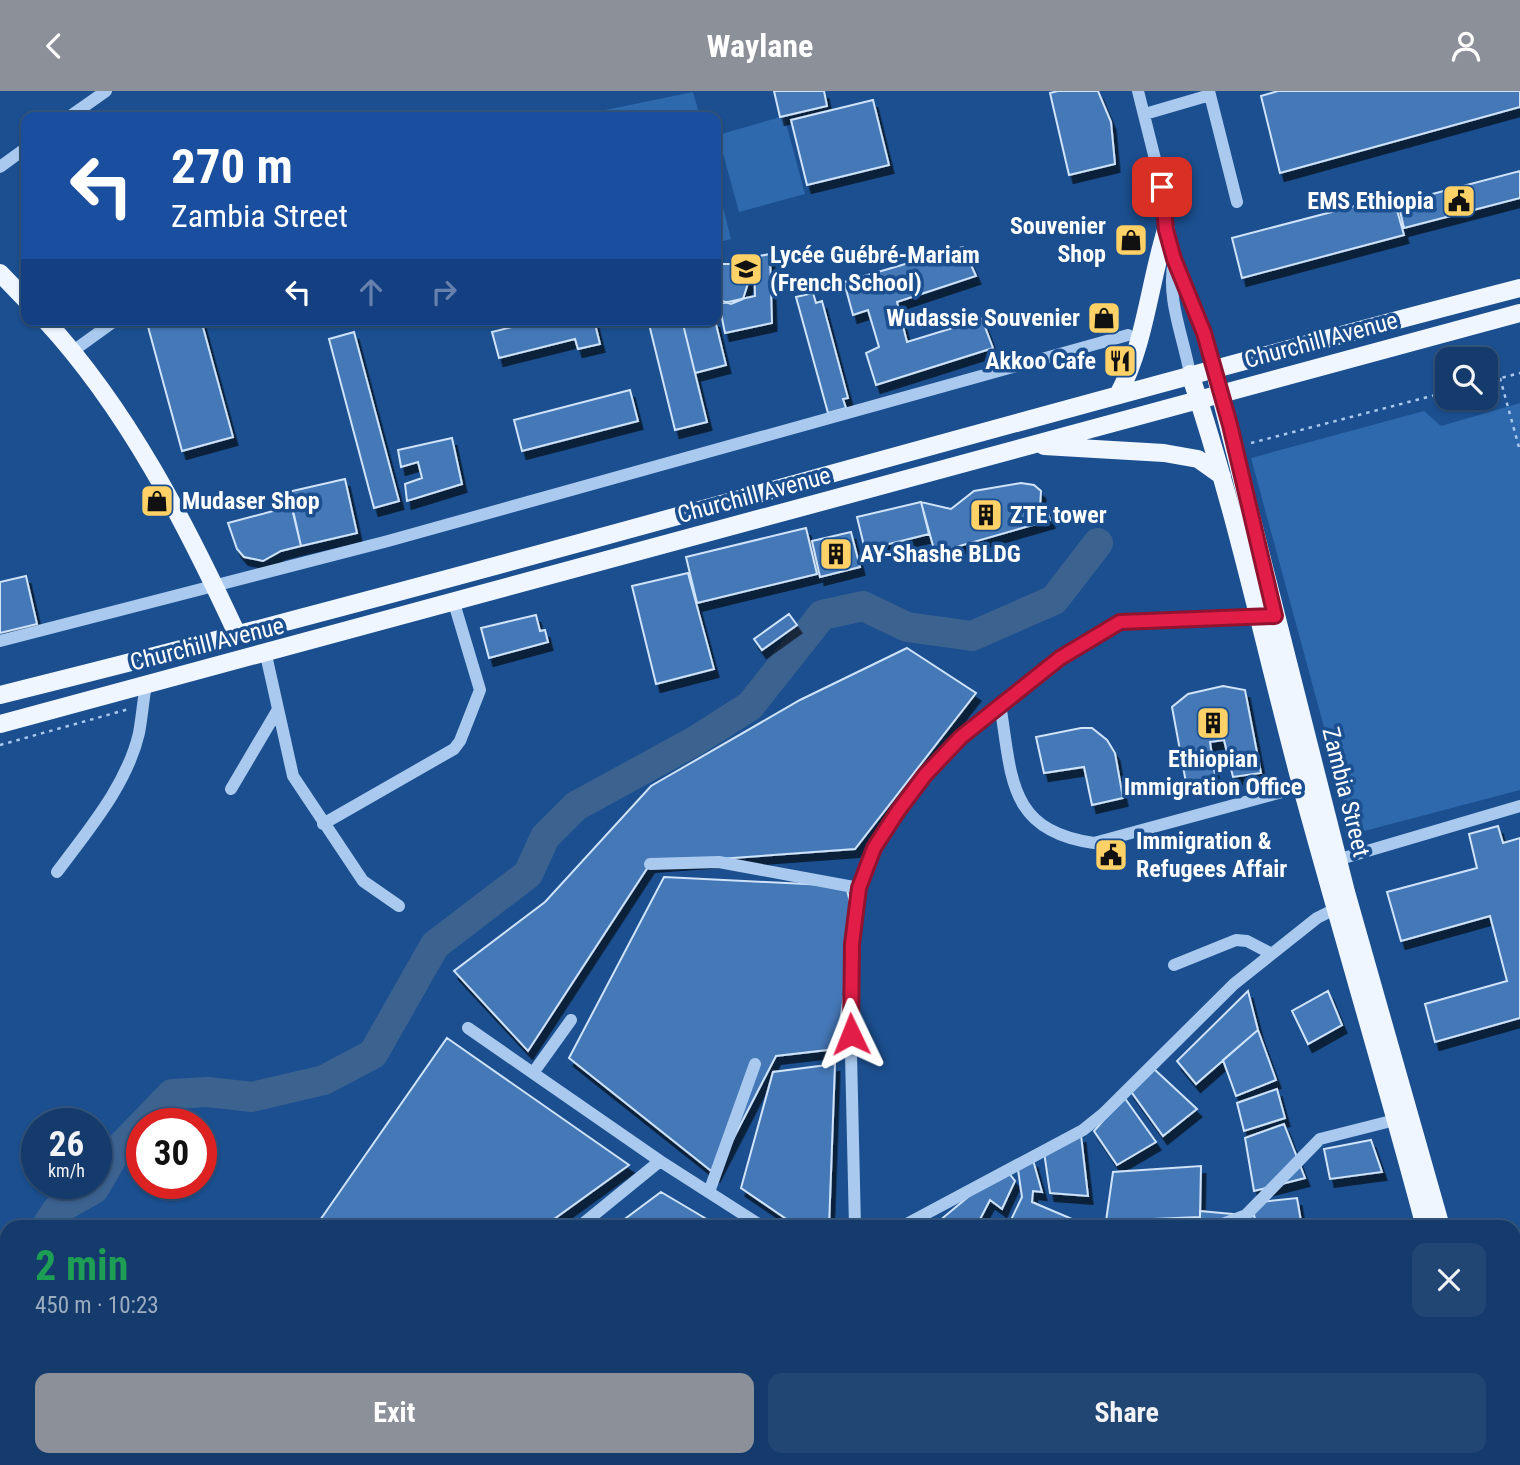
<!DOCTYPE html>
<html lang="en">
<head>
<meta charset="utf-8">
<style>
  :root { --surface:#143b6b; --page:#214673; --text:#f1f3f6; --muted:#9dadc1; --line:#33557e; --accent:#8c9099 }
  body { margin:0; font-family:"Roboto Condensed",sans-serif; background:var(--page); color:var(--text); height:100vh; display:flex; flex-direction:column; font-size:26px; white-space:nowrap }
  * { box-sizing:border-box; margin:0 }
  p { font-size:23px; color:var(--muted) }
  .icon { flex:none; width:38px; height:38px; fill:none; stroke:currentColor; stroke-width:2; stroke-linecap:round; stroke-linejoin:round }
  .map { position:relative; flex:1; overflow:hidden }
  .drawer { position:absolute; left:0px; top:1129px; width:1521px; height:247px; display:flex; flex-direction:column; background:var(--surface); border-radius:21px 21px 0 0; box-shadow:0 2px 5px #0004,0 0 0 2px var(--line) }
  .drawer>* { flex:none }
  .guide { position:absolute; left:21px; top:21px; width:700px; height:214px; border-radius:14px; box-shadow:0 2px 5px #0004,0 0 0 2px var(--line); background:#1a4fa0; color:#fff; overflow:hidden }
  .fabs { position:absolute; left:1435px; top:256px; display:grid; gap:14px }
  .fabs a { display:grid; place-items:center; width:63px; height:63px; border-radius:14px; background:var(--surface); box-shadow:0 2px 5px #0004,0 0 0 2px var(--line); font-size:35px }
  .speed { position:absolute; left:21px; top:1017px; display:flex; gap:14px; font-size:35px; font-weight:700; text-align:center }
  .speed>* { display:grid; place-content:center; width:91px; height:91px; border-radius:50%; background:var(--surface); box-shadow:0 2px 5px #0004,0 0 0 2px var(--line); line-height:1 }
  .speed small { font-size:18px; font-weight:400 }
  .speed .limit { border:10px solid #d22; background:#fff; color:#111 }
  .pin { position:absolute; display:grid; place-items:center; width:60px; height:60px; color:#fff; margin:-30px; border-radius:14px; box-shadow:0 4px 10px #0006 }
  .me { position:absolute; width:77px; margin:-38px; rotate:358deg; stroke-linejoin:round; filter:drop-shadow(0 0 5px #0008) }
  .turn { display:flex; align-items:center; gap:24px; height:147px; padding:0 35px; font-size:32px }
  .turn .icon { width:91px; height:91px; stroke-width:2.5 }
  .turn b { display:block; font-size:49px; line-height:60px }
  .lanes { display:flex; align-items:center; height:66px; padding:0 35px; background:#0003; justify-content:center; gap:35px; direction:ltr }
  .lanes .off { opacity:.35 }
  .round { display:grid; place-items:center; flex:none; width:74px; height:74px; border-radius:14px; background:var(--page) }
  .head { display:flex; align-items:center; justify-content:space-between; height:119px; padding:0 35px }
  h1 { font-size:42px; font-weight:700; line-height:52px; color:#1e9e55 }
  .action { display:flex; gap:14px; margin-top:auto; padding:14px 35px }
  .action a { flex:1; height:80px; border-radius:14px; background:var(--accent); color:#fff; font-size:28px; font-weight:700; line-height:80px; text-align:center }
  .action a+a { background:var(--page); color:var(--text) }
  header { display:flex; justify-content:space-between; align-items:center; height:91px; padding:0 35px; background:var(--accent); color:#fff; font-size:32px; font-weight:700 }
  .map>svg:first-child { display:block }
  .green { fill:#2e69ad }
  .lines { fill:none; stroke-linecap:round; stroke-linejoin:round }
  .river { stroke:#3c6290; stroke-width:30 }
  .building { fill:#4478b7; stroke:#cfe3fa; stroke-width:2; filter:url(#shadow) }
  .path { stroke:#a9c9ee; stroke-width:2.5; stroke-dasharray:3.5 5; stroke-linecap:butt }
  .minor { stroke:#a9c9ee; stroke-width:12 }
  .major { stroke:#f0f6ff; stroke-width:18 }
  .route-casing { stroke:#92132f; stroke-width:18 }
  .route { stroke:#e11d48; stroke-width:12 }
  .labels { text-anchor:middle; stroke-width:7; stroke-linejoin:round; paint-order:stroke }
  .poi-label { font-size:24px; font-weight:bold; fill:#fff; stroke:#1b4f8f; text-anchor:start }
  .street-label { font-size:24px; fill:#fff; stroke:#1b4f8f }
</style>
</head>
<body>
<header><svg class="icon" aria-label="back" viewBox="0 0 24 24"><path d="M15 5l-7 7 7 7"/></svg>Waylane<svg class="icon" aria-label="person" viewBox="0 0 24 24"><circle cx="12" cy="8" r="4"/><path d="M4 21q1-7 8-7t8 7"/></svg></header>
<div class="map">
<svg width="1520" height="1374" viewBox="0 0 1520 1374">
  <defs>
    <filter id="shadow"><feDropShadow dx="4.5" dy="8" stdDeviation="0" flood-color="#0009"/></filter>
  </defs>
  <rect width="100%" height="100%" fill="#1b4f8f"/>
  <path class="green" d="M693 1 700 26H571Z
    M784 25 805 103 739 121 718 44Z
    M716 89 731 148 716 152Z
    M1520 312V699L1353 743 1251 367 1424 320 1441 335Z
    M328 1368H645L653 1374H321Z"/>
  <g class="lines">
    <path class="river" d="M46 1136 57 1119 94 1098 115 1062 172 1003 208 1001 252 1006 324 989 373 963 435 854 528 783 545 746 576 715 695 650 750 615 822 524 863 515 907 536 972 545 1054 509 1098 452
      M0 1270 7 1265"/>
  </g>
  <path class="building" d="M774 0H824L827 15 780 26Z
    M1058 0H1098L1111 31 1115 73 1069 84 1050 2Z
    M1278 0H1520V16L1280 82 1261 5Z
    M873 9 889 74 807 94 791 29Z
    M1520 80V107L1404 137 1398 112Z
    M1393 105 1404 144 1242 187 1232 147Z
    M963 156 976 185 897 211 907 251 982 228 993 257 876 294 866 262 879 256 868 219 853 224 844 191Z
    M770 163 772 232 725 242 719 213 755 205 754 166Z
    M723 173H737L749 189 743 208 731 213 716 208V177Z
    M813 202 816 212 822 210 848 307 843 308 846 317 828 322 796 206Z
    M158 229H201L233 346 182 360 147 232Z
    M540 229H594L600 253 578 258 575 248 499 267 492 241Z
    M648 229H682L707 331 675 339Z
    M682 229H715L726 274 695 282Z
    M354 241 399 410 374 417 329 248Z
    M630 299 638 330 522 360 514 329Z
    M452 347 462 393 407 410 405 393 422 387 418 371 401 376 398 359Z
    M345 388 357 442 301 455 288 401Z
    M1021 392 1034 394 1041 400 1040 417 1046 415 1050 429 935 462 921 411 951 418 974 400Z
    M921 411 929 443 865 459 857 426Z
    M292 415 301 455 281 460 263 470 244 466 237 458 228 432Z
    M806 437 817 483 697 512 686 466Z
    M851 441 860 476 820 486 812 450Z
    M688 482 714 578 656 593 632 495Z
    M26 485 37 533 0 542V491Z
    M789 523 797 534 762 559 754 548Z
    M536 524 540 540 545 539 548 551 489 567 481 537Z
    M907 557 976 602 855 758 650 773 528 960 454 880 545 811 651 695 800 609Z
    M1223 595 1245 599 1261 682 1233 686 1224 649 1210 651 1216 691 1187 697 1172 616 1188 603Z
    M1081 637H1092L1107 649 1115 662 1123 707 1092 714 1084 676 1044 682 1036 646Z
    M1498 735 1503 752 1520 747V927L1435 951 1425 913 1507 890 1490 825 1401 850 1387 801 1477 777 1469 743Z
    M664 786 846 795 855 831 836 958 776 965 715 1083 569 967Z
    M1248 900 1258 939 1196 993 1177 970Z
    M1328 900 1342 934 1308 953 1292 920Z
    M1258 939 1276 989 1236 1005 1223 969Z
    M447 947 629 1074 543 1136H323L318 1132Z
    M835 973 829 1136H798L741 1097 773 981Z
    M1153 977 1197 1018 1163 1045 1130 999Z
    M1277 998 1285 1027 1244 1040 1237 1012Z
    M1124 1006 1156 1051 1117 1074 1094 1040Z
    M1284 1033 1305 1087 1254 1100 1245 1047Z
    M1081 1044 1088 1105 1050 1102 1044 1061Z
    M1371 1049 1382 1081 1330 1088 1324 1058Z
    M1033 1069 1042 1101 1033 1100 1032 1111 1077 1130 1076 1136 1009 1133 1022 1106 1017 1072Z
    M1201 1075 1200 1126 1106 1130 1113 1081Z
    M1004 1076 1015 1090 1002 1118 990 1109 976 1136H932Z
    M661 1101 720 1136H614Z
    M1297 1107 1302 1136H1257L1251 1112Z
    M1200 1120 1254 1125 1257 1136H1200Z
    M986 1130 1009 1133 1028 1136H983Z
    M1200 1133 1199 1136H1140Z
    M1520 1150V1213L1514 1215V1151Z
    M1520 1267V1286L1515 1268Z
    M705 1368H738L732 1374H702Z
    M749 1368H767L779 1374H745Z
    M811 1368H847L844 1374H816Z
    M865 1368H901L900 1374H864Z
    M909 1368H958L959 1374H909Z
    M988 1368H1048L1047 1374H990Z
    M1068 1368H1095L1111 1374H1068Z
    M1264 1368H1330L1328 1374H1277Z
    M1338 1368H1348L1355 1374H1336Z
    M1374 1368H1393L1375 1373Z"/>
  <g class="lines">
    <path class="path" d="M1500 287 1520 360
      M1486 291 1520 282
      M1251 352 1447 301
      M0 654 129 618"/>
    <path class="minor" d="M1138 0 1162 96 1166 139 1174 168 1204 242 1213 277
      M1209 0 1237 111
      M1145 23 1210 4
      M69 26 106 0
      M0 76 26 57
      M1174 169C1166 208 1183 244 1190 283
      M73 260 116 229
      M0 550 388 450 1128 244
      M266 564 293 685 363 790 399 815
      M1000 613C1012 685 1007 740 1094 752L1308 694
      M231 698 277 620
      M323 733 454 658 460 650 480 599 454 512
      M1330 771 1520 715
      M650 773 719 771 859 797
      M57 781C88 739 127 694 139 642 142 626 143 610 146 594
      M1174 874 1236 849 1247 850 1270 862
      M468 937 660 1070 763 1136
      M533 982 571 929
      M709 1101 755 973
      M1217 1135 1246 1124 1320 1048 1403 1027
      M579 1136 660 1070
      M855 1136 850 919 852 853 859 797 874 757 898 720 925 684 961 646 1060 567 1120 532 1264 526
      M901 1136 1083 1039 1103 1023 1234 893 1317 827 1341 815
      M1514 1246 1520 1244
      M971 1368 972 1374
      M1201 1368 1213 1374
      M154 1374 163 1368
      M290 1374 296 1368
      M693 1374 697 1368
      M1230 1374 1231 1368"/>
    <path class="major" d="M0 182 26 209
      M45 229C128 319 186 433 237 543
      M1190 283C1236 419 1265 559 1302 697 1342 844 1386 989 1425 1136
      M1217 290 1346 801 1441 1136
      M1118 304C1145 254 1149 194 1166 139
      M1044 355 1164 362 1198 368 1222 385
      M0 604C509 478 1012 328 1520 197
      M0 633 1520 222
      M1486 1368 1487 1374
      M1502 1368 1504 1374"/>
  </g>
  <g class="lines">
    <defs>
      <path id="route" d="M851 943 852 853 859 797 874 757 898 720 925 684 961 646 1060 567 1120 531 1275 525 1230 334 1204 242 1174 168 1166 139 1162 96"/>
    </defs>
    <use href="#route" class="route-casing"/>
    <use href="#route" class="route"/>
  </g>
  <defs>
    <symbol id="civic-square" viewBox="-11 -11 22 22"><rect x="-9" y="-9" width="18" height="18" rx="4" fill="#ffd166" stroke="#1b4f8f"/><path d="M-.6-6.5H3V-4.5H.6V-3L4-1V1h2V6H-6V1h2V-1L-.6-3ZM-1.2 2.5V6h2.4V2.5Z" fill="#111"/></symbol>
    <symbol id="shop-square" viewBox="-11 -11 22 22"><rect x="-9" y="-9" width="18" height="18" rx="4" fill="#ffd166" stroke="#1b4f8f"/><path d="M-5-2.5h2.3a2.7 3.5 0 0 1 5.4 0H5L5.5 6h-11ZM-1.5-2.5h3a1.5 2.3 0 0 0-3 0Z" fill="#111"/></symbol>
    <symbol id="school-square" viewBox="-11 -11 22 22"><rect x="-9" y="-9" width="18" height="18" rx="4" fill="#ffd166" stroke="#1b4f8f"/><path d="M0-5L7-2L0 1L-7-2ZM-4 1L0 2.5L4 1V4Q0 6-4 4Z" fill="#111"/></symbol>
    <symbol id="restaurant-square" viewBox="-11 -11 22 22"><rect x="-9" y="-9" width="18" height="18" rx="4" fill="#ffd166" stroke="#1b4f8f"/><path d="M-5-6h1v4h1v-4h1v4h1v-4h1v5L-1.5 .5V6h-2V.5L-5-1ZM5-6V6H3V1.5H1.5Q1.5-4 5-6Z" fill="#111"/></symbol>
    <symbol id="building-square" viewBox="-11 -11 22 22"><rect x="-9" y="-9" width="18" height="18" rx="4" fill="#ffd166" stroke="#1b4f8f"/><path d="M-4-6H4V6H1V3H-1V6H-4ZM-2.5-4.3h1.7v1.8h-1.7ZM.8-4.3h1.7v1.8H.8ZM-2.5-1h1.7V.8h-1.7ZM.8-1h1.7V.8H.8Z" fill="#111"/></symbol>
  </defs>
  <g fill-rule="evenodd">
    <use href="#civic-square" x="1440" y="91" width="38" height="38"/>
    <use href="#shop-square" x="1112" y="130" width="38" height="38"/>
    <use href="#school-square" x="727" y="159" width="38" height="38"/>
    <use href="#shop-square" x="1085" y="208" width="38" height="38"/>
    <use href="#restaurant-square" x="1101" y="251" width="38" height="38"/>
    <use href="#shop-square" x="138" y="391" width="38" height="38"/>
    <use href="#building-square" x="967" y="405" width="38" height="38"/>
    <use href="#building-square" x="817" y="444" width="38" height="38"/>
    <use href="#building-square" x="1194" y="613" width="38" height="38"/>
    <use href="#civic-square" x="1092" y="745" width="38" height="38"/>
  </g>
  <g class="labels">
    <g class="poi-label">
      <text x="1434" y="118" text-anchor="end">EMS Ethiopia</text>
      <text x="1106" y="143" text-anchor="end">Souvenier<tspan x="1106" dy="28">Shop</tspan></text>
      <text x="770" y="172">Lycée Guébré-Mariam<tspan x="770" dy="28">(French School)</tspan></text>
      <text x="1080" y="235" text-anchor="end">Wudassie Souvenier</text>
      <text x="1096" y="278" text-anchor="end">Akkoo Cafe</text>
      <text x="182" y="418">Mudaser Shop</text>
      <text x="1010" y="432">ZTE tower</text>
      <text x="860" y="471">AY-Shashe BLDG</text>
      <text x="1213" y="676" text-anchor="middle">Ethiopian<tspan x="1213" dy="28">Immigration Office</tspan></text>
      <text x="1136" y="758">Immigration &amp;<tspan x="1136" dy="28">Refugees Affair</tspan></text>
    </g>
    <g class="street-label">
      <text transform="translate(1321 249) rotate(-15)" y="8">Churchill Avenue</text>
      <text transform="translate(754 404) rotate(-15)" y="8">Churchill Avenue</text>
      <text transform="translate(207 553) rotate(-14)" y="8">Churchill Avenue</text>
      <text transform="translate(1346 701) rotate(76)" y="8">Zambia Street</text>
    </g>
  </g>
</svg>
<div class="fabs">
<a><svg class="icon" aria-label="search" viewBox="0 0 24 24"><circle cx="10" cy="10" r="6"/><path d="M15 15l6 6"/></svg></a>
</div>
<div class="speed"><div>26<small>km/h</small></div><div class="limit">30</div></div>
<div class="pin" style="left:1162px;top:96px;background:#d93025"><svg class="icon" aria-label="arrive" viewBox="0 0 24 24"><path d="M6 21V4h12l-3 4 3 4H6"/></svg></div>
<svg class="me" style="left:851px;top:943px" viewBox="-20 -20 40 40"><path d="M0-17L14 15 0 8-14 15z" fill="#e11d48" stroke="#fff" stroke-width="4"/></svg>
<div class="guide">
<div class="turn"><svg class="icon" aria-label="left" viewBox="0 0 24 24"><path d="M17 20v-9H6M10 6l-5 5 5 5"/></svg><div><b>270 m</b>Zambia Street</div></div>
<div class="lanes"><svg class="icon" aria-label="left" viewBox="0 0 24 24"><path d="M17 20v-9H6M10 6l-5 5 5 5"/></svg><svg class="icon off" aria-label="ahead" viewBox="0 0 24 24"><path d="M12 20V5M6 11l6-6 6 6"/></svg><svg class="icon off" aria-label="right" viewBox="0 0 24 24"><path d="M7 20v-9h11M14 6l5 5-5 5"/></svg></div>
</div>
<section class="drawer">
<div class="head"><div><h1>2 min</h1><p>450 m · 10:23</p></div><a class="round"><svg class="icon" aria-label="close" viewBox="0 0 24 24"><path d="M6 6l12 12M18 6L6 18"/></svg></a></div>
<div class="action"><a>Exit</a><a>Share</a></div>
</section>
</div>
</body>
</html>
